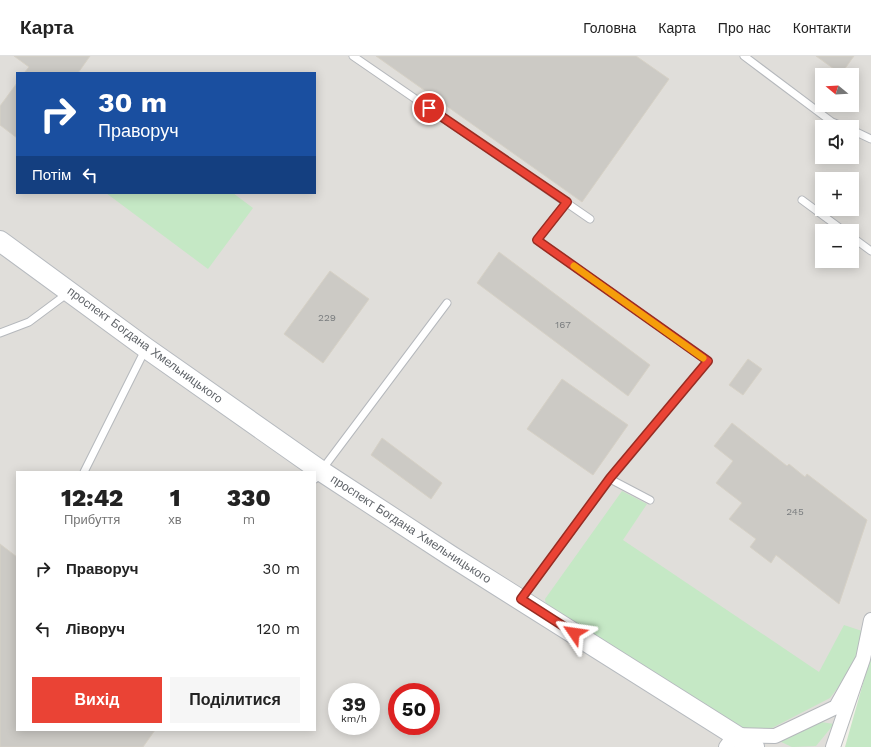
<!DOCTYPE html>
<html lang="uk">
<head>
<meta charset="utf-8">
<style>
  :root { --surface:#fff; --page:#f6f6f6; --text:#222; --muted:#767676; --line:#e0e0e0; --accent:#ea4335 }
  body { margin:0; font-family:"Work Sans",sans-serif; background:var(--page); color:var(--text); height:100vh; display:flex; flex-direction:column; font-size:15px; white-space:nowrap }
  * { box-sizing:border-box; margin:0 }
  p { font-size:13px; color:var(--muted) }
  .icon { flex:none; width:22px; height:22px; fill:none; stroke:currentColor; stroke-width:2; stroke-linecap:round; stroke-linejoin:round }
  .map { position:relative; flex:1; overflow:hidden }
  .drawer { position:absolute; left:16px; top:415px; width:300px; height:260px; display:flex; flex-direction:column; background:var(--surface); border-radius:0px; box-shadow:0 2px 10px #0003 }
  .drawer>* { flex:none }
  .top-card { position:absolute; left:16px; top:16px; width:300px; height:122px; border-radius:0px; box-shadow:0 2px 10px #0003; background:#1a4fa0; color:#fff; overflow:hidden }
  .needle { width:26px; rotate:288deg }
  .buttons { position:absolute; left:815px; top:12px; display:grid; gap:8px }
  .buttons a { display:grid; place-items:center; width:44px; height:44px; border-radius:0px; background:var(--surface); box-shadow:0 2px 10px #0003; font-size:20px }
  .speed { position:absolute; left:328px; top:627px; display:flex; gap:8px; font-size:20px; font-weight:700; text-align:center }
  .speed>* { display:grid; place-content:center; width:52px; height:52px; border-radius:50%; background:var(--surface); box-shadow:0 2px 10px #0003; line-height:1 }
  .speed small { font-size:10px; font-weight:400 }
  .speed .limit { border:6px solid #d22; background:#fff; color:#111 }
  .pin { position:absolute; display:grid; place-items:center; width:34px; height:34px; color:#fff; margin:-17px; border:2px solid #fff; border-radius:50%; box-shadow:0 1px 4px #0007 }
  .me { position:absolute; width:44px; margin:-22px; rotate:302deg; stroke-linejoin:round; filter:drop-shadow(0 0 3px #0008) }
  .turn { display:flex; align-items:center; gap:14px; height:84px; padding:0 16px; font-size:18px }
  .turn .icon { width:52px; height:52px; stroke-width:2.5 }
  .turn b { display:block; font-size:28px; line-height:34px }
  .then { display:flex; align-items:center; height:38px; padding:0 16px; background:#0003; gap:8px; font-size:15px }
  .eta { display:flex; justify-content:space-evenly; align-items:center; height:68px; text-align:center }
  .eta b { font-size:24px; font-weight:800; line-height:28px }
  .primary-button { display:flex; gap:8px; margin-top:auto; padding:8px 16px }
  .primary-button a { flex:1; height:46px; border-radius:0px; background:var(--accent); color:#fff; font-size:16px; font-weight:800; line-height:46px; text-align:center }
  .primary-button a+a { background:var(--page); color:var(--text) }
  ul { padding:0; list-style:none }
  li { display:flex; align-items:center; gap:12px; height:60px; padding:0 16px }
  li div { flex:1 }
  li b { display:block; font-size:15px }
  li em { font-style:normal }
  header { display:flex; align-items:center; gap:24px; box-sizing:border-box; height:56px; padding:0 20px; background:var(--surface); border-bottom:1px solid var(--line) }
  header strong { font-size:19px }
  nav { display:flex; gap:22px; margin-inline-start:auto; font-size:14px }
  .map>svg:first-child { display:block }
  .industrial { fill:#e0deda; fill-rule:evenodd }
  .green { fill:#c5e8c5 }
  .building { fill:#cccac5; stroke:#d6d1c6 }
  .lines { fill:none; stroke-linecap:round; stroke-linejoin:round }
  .service-casing { stroke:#b5b8bc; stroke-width:9 }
  .minor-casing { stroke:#b5b8bc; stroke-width:16 }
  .secondary-casing { stroke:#b6babf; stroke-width:22 }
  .service { stroke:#fff; stroke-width:7 }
  .minor { stroke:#fff; stroke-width:14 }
  .secondary { stroke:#fff; stroke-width:20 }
  .route-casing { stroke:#982c22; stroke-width:10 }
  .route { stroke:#ea4335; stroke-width:7 }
  .slow { stroke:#f59e0b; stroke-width:7 }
  .labels { text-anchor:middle; stroke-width:3; stroke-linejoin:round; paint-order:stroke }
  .number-label { font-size:10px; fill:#7a7d7f }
  .street-label { font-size:12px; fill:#5f6368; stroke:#fff }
</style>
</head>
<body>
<header>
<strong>Карта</strong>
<nav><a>Головна</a><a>Карта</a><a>Про нас</a><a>Контакти</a></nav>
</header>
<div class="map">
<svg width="871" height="691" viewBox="0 0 871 691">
  <rect width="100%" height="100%" fill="#f1efe8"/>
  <path class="industrial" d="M0 0H871V578L836 691H0ZM17 17H315V137H17ZM822 19H852V49H822ZM822 71H852V101H822ZM822 123H852V153H822ZM822 175H852V205H822ZM17 416H315V674H17ZM337 636H371V670H337ZM397 636H431V670H397Z"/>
  <path class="green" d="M106 137H233L253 152 208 213Z
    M622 435 647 448 623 484 819 616 844 569 865 576 856 608 830 642 770 673 736 672 547 555 545 543Z
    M871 599V691H845Z
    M821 666 834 668 816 690 792 691 779 685Z"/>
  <path class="building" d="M14 0H90L78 17H24L29 11Z
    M376 0H636L669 23 582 146Z
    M816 0H854L841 18Z
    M17 27V82L0 69V50Z
    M499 196 650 309 628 340 477 227Z
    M330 215 369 243 323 307 284 278Z
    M748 303 762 313 743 339 729 329Z
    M562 323 628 369 593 419 527 373Z
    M732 367 787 410 789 408 805 421 807 418 867 464 839 548 776 499 771 507 750 491 756 483 729 463 742 447 716 427 733 405 714 390Z
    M382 382 442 427 431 443 371 399Z
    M0 488 17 501V674H155L143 691H0Z"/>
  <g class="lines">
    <defs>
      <path id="service" d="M353 0 590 163
        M744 0 832 66 844 71
        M852 74 871 83
        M802 144 844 175
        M852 181 871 195
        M0 277 29 266 68 237
        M84 416 145 294
        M315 423 447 247
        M610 423 650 444
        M521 543 610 423 708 305 537 184 567 146"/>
      <path id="minor" d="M863 603 871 564
        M726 691 735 679 775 680 836 651 863 603 833 691"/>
      <path id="secondary" d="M0 185 146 292 321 415 451 500 754 691"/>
    </defs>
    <use href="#service" class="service-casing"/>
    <use href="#minor" class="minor-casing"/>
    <use href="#secondary" class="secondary-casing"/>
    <use href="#service" class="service"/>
    <use href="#minor" class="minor"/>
    <use href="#secondary" class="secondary"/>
  </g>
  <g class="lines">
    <defs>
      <path id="route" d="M429 52 567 146 537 184 708 305 610 422 521 543 574 577"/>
    </defs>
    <use href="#route" class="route-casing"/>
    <use href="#route" class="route"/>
    <path class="slow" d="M574 210 703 302"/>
  </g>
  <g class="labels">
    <g class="number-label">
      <text x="327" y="265">229</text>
      <text x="563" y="272">167</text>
      <text x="795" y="459">245</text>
    </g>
    <g class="street-label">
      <text transform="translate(145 289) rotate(36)" y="4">проспект Богдана Хмельницького</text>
      <text transform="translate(411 473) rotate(33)" y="4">проспект Богдана Хмельницького</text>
    </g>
  </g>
</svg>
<div class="buttons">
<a><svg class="needle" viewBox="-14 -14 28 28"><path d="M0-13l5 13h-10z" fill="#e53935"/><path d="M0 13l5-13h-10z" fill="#767676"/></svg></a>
<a><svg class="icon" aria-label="sound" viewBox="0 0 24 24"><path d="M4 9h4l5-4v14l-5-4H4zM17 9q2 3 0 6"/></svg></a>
<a>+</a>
<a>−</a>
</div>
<div class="speed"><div>39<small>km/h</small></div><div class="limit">50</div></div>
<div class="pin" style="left:429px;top:52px;background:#d93025"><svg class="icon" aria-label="arrive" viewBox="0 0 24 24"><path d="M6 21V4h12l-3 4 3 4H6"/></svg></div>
<svg class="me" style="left:574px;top:577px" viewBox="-20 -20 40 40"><path d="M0-17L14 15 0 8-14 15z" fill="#ea4335" stroke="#fff" stroke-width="4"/></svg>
<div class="top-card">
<div class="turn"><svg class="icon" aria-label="right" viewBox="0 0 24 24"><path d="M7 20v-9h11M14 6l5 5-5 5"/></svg><div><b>30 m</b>Праворуч</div></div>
<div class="then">Потім<svg class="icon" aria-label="left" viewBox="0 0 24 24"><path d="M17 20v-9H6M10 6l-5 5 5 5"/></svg></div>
</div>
<section class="drawer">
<div class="eta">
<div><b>12:42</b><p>Прибуття</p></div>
<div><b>1</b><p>хв</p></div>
<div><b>330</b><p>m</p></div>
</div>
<ul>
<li><svg class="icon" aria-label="right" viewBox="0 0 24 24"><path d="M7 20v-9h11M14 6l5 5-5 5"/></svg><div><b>Праворуч</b></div><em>30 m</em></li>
<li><svg class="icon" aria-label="left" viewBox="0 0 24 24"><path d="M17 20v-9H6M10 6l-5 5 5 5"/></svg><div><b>Ліворуч</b></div><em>120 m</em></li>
</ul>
<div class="primary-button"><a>Вихід</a><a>Поділитися</a></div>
</section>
</div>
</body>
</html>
